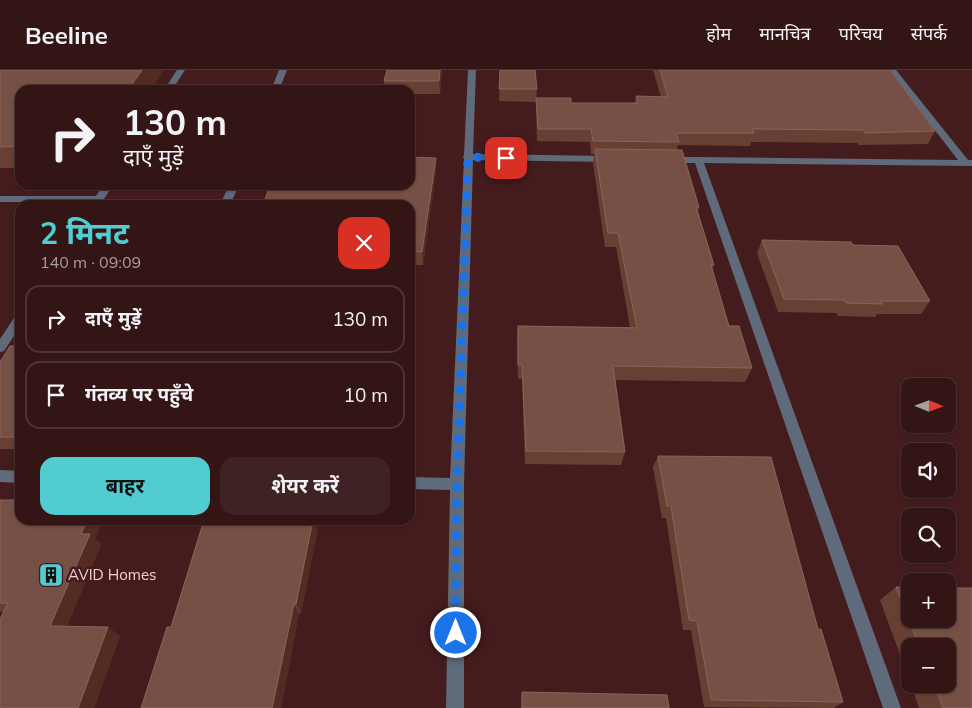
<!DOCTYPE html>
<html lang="hi">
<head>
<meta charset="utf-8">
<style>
  :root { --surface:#341516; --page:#3f2223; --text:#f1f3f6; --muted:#a99fa1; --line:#4e3435; --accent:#51ccd1 }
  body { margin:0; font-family:Mulish,"Noto Sans Devanagari",sans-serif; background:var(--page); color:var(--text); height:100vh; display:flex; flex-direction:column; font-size:19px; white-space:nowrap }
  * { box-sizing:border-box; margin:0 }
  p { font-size:16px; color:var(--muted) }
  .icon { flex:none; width:28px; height:28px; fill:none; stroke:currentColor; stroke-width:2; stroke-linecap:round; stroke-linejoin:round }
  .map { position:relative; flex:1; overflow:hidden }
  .side { position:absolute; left:15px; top:130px; width:400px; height:325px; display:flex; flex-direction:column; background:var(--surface); border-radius:15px; box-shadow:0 1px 4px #0004,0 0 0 1px var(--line) }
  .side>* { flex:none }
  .guide { position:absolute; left:15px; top:15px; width:400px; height:105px; border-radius:15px; box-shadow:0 1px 4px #0004,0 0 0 1px var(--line); background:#341516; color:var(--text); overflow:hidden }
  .needle { width:32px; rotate:91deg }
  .fabs { position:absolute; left:901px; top:308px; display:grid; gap:10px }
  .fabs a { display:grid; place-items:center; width:55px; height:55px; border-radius:10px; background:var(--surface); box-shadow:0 1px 4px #0004,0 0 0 1px var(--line); font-size:25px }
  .pin { position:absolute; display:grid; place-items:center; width:42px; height:42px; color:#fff; margin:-21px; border-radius:10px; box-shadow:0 2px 8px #0006 }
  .me { position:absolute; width:55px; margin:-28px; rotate:0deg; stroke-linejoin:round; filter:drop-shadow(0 0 4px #0008) }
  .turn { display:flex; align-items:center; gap:18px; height:105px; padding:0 25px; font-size:22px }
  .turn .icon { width:65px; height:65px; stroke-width:2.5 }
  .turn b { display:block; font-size:35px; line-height:42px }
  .round { display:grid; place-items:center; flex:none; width:52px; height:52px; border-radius:15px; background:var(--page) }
  .headline { display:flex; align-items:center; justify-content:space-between; height:85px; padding:0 25px }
  h1 { font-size:30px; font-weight:700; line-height:38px; color:var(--accent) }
  .action { display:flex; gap:10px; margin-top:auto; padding:10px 25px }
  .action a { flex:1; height:58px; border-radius:15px; background:var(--accent); color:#111; font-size:20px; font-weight:700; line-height:58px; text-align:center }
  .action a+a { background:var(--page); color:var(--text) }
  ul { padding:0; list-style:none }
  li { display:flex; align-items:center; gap:15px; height:68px; margin:0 10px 8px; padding:0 15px; border:2px solid var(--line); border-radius:15px }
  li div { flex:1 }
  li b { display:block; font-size:19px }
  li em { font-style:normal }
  header { display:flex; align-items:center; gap:30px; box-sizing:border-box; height:70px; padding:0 25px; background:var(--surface); border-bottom:1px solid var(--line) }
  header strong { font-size:24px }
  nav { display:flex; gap:28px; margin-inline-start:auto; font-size:18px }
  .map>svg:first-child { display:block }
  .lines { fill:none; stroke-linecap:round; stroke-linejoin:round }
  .minor { fill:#5f6a7a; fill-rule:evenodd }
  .wall { fill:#684033 }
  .shaded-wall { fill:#542b23 }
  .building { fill:#765044; stroke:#89645a }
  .route { stroke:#1a73e8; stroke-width:9; stroke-dasharray:0 16.2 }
  .labels { text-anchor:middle; stroke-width:5; stroke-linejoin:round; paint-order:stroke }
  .near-poi-label { font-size:15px; fill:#eed2d1; stroke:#451c1e; text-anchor:start }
</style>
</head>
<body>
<header>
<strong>Beeline</strong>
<nav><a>होम</a><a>मानचित्र</a><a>परिचय</a><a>संपर्क</a></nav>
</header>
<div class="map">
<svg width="972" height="638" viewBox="0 0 972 638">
  <rect width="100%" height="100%" fill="#451c1e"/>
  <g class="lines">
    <path class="minor" d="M177 0H185L172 20H164Z
      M279 0H287L279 20H271Z
      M468 0H476L473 84 610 86 614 89 610 92 473 90 464 414V638H446L450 420 410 419V407L450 408 464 89 463 87 464 85Z
      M888 0H896L968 90H972V96L704 93 901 638H883L695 93H670L665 90 670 87H698L958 90Z
      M103 115H113L100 135H92L93 132H0V126H96Z
      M229 115H239L230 135H220Z
      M20 244V257L4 281 0 282V269L16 245Z
      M0 400 20 401V413L0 412Z"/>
  </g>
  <path class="wall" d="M0 0 20 20V98H0Z
    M442 0 440 24H410V20H385L384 11Z
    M500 0 537 19 536 32 499 31Z
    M653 0H890L935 61 928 74 859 75 857 73 751 72 750 76 678 75 677 80 699 137 698 142 714 195 712 200 729 256 752 298 745 312 615 310 625 382 621 395 525 394 522 309H518L517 270 518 256 630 257 616 177H605L593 93 594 84H591L590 72 537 71 536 40V28L571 33H635L636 26 661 27Z
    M436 101 423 195H410V135Z
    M762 170 853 175 930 231 921 244H877L875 247 838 246 836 243 778 242 757 183Z
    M20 276V379H0V292Z
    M658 386 818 559 843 632 834 638 704 637 691 560H683L666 448H662L653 397Z
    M0 430 95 469 101 475 67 556 120 566 94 638H0L3 542H0Z
    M204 450H318L319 452 301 543H299L281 638H141L171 557Z
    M896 517H910V549H948V518H972V638H919L911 614H948V576H910V612L880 530Z
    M522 622 669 638H521V632Z"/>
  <path class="shaded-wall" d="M142 0H164L151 20H128Z
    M440 0H442L440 24 439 11Z
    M436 88V101L423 195 422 182Z
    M87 450H103L95 469 101 475 63 565 50 556 81 464Z
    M313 450H318L319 452 301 543 296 534Z
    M294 534 299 543 281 638H272Z
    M108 557 120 566 94 638H78Z"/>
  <path class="building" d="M0 0H142L128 20H20V76L0 77Z
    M387 0H440L439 11H384Z
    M500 0H535L537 19H499Z
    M660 0H890L935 61 865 63 863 60 752 59 754 63H676L679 72 593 71 591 59H538L536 28H571V33H638L636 26 668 27Z
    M595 79 682 80 699 137H696L714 195H711L729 256H739L752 298 613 296 625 382 526 381 522 295H518V256L637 258 618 163H608Z
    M410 87 436 88 422 182 410 181V135H263L270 115H410Z
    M103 130 189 131 187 135H100Z
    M762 170 851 172 853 175 898 176 930 231H881L883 234 846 233 844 230 784 229Z
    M10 276H20V367H0V292Z
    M658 386 771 387 818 559H821L843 632 711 630 697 551 689 550 671 436H667Z
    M0 430H20V450H87L81 464H90L50 556 108 557 78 638H0V549L8 533H0Z
    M204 450H313L296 534H294L272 638H141L167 557H171Z
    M896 517H910V549H948V518H972V638H943L934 614H948V576H919Z
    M522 622 667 625 669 638H522Z"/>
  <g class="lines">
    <path class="route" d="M456 563 457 414 468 87 506 88"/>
  </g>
  <defs>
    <symbol id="building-square" viewBox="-11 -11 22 22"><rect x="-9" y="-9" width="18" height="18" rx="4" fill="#51ccd1" stroke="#451c1e"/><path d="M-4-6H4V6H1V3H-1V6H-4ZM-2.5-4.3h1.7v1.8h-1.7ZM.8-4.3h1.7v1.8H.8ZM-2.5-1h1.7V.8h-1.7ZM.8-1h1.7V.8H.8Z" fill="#111"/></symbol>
  </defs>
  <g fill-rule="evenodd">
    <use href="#building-square" x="37" y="491" width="28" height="28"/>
  </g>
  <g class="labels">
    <g class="near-poi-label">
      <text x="68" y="510">AVID Homes</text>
    </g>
  </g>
</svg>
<div class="fabs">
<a><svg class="needle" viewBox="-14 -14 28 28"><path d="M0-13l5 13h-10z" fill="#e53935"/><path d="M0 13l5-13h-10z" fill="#a99fa1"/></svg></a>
<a><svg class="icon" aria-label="sound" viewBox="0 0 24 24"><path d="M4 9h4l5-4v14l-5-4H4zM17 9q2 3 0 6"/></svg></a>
<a><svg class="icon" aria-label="search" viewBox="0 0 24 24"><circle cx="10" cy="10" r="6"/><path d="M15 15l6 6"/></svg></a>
<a>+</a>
<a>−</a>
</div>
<div class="pin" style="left:506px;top:88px;background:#d93025"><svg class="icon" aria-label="arrive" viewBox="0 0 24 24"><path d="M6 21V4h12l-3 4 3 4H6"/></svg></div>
<svg class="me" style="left:456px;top:563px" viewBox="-20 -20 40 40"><circle r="17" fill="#1a73e8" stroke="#fff" stroke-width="3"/><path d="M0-11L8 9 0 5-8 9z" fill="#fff"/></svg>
<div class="guide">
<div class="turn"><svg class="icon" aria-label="right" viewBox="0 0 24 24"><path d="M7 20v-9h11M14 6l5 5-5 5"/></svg><div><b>130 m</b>दाएँ मुड़ें</div></div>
</div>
<section class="side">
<div class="headline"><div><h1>2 मिनट</h1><p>140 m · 09:09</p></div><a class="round" style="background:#d93025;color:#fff"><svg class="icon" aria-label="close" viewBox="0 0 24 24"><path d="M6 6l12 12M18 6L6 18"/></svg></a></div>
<ul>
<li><svg class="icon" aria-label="right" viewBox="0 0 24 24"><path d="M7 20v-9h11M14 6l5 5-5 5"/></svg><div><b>दाएँ मुड़ें</b></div><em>130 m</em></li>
<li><svg class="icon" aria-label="arrive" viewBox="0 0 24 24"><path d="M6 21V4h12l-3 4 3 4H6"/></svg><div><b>गंतव्य पर पहुँचे</b></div><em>10 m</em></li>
</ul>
<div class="action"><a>बाहर</a><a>शेयर करें</a></div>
</section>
</div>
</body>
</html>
